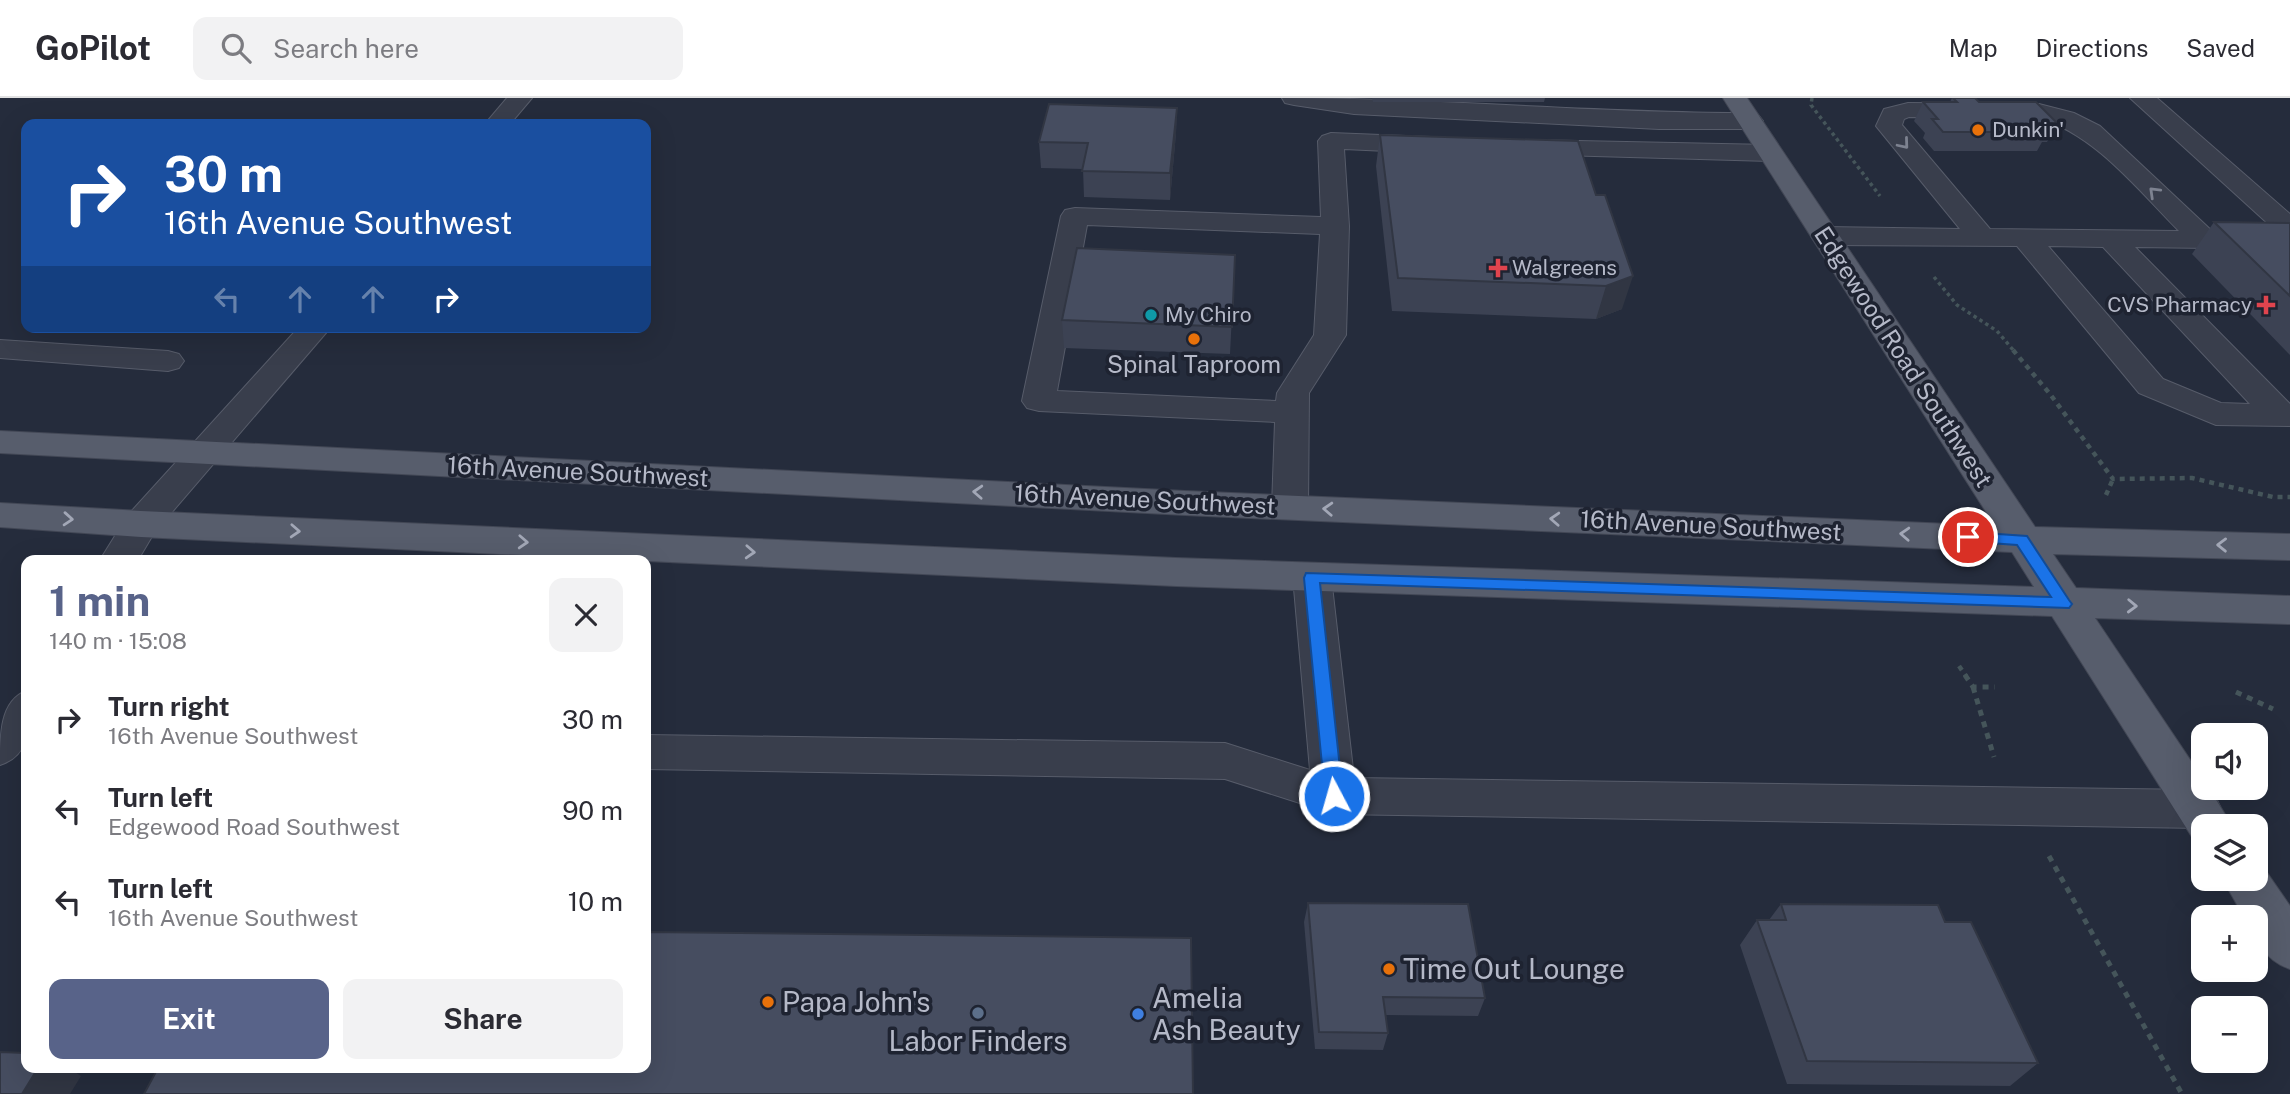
<!DOCTYPE html>
<html lang="en">
<head>
<meta charset="utf-8">
<style>
  :root { --surface:#fff; --page:#f2f2f3; --text:#2b2b33; --muted:#7c7c81; --line:#e1e1e2; --accent:#586389 }
  body { margin:0; font-family:"Public Sans",sans-serif; background:var(--page); color:var(--text); height:100vh; display:flex; flex-direction:column; font-size:26px; white-space:nowrap }
  * { box-sizing:border-box; margin:0 }
  p { font-size:23px; color:var(--muted) }
  .icon { flex:none; width:38px; height:38px; fill:none; stroke:currentColor; stroke-width:2; stroke-linecap:round; stroke-linejoin:round }
  .map { position:relative; flex:1; overflow:hidden }
  .drawer { position:absolute; left:21px; top:457px; width:630px; height:518px; display:flex; flex-direction:column; background:var(--surface); border-radius:14px; box-shadow:0 7px 28px #0002 }
  .drawer>* { flex:none }
  .guide { position:absolute; left:21px; top:21px; width:630px; height:214px; border-radius:14px; box-shadow:0 7px 28px #0002; background:#1a4fa0; color:#fff; overflow:hidden }
  .fabs { position:absolute; left:2191px; top:625px; display:grid; gap:14px }
  .fabs a { display:grid; place-items:center; width:77px; height:77px; border-radius:14px; background:var(--surface); box-shadow:0 7px 28px #0002; font-size:35px }
  .pin { position:absolute; display:grid; place-items:center; width:60px; height:60px; color:#fff; margin:-30px; border:4px solid #fff; border-radius:50%; box-shadow:0 2px 7px #0007 }
  .me { position:absolute; width:77px; margin:-38px; rotate:354deg; stroke-linejoin:round; filter:drop-shadow(0 0 5px #0008) }
  .turn { display:flex; align-items:center; gap:24px; height:147px; padding:0 28px; font-size:32px }
  .turn .icon { width:91px; height:91px; stroke-width:2.5 }
  .turn b { display:block; font-size:49px; line-height:60px }
  .lanes { display:flex; align-items:center; height:66px; padding:0 28px; background:#0003; justify-content:center; gap:35px; direction:ltr }
  .lanes .off { opacity:.35 }
  .round { display:grid; place-items:center; flex:none; width:74px; height:74px; border-radius:14px; background:var(--page) }
  .overview { display:flex; align-items:center; justify-content:space-between; height:119px; padding:0 28px }
  h1 { font-size:42px; font-weight:700; line-height:52px; color:var(--accent) }
  .action { display:flex; gap:14px; margin-top:auto; padding:14px 28px }
  .action a { flex:1; height:80px; border-radius:14px; background:var(--accent); color:#fff; font-size:28px; font-weight:700; line-height:80px; text-align:center }
  .action a+a { background:var(--page); color:var(--text) }
  ul { padding:0; list-style:none }
  li { display:flex; align-items:center; gap:21px; height:91px; padding:0 28px }
  li div { flex:1 }
  li b { display:block; font-size:26px }
  li em { font-style:normal }
  header { display:flex; align-items:center; gap:42px; box-sizing:border-box; height:98px; padding:0 35px; background:var(--surface); border-bottom:2px solid var(--line) }
  header strong { font-size:33px }
  nav { display:flex; gap:38px; margin-inline-start:auto; font-size:24px }
  .search { width:490px; height:63px; background:var(--page); display:flex; align-items:center; gap:18px; box-sizing:border-box; padding:0 24px; border-radius:14px; color:var(--muted); font-size:26px }
  .map>svg:first-child { display:block }
  .lines { fill:none; stroke-linecap:round; stroke-linejoin:round }
  .minor-casing { stroke:#575c6a; stroke-width:2 }
  .major-casing { stroke:#424755; stroke-width:2 }
  .path-far2 { stroke:#45555a; stroke-width:3.5; stroke-dasharray:3.5 3.5; stroke-linecap:butt }
  .path-far1 { stroke:#45555a; stroke-width:4.5; stroke-dasharray:5 5; stroke-linecap:butt }
  .path { stroke:#45555a; stroke-width:5; stroke-dasharray:6 6; stroke-linecap:butt }
  .minor { fill:#393e4c; fill-rule:evenodd }
  .major { fill:#575d6c; fill-rule:evenodd }
  .wall { fill:#3c4253 }
  .shaded-wall { fill:#313643 }
  .building { fill:#464d60; stroke:#313643; stroke-width:2 }
  .oneway { stroke:#7d8290 }
  .oneway2 { stroke:#a2a7b6 }
  .route { fill:#1a73e8; stroke:#114b97; stroke-width:2 }
  .food-dot { fill:#e8710a; stroke:#1e2331; stroke-width:2.5 }
  .health-dot { fill:#e0444e; stroke:#1e2331; stroke-width:2.5 }
  .culture-dot { fill:#0f9aa8; stroke:#1e2331; stroke-width:2.5 }
  .service-dot { fill:#5c6f8a; stroke:#1e2331; stroke-width:2.5 }
  .shop-dot { fill:#3f7fe0; stroke:#1e2331; stroke-width:2.5 }
  .labels { text-anchor:middle; stroke-width:7; stroke-linejoin:round; paint-order:stroke }
  .far-poi-label { font-size:21px; fill:#b5b9c8; stroke:#1e2331; text-anchor:start }
  .street-label { font-size:24px; fill:#b5b9c8; stroke:#1e2331 }
  .poi-label { font-size:24px; fill:#b5b9c8; stroke:#1e2331 }
  .near-poi-label { font-size:28px; fill:#b5b9c8; stroke:#1e2331; text-anchor:start }
</style>
</head>
<body>
<header>
<strong>GoPilot</strong>
<div class="search"><svg class="icon" aria-label="search" viewBox="0 0 24 24"><circle cx="10" cy="10" r="6"/><path d="M15 15l6 6"/></svg>Search here</div>
<nav><a>Map</a><a>Directions</a><a>Saved</a></nav>
</header>
<div class="map">
<svg width="2290" height="996" viewBox="0 0 2290 996">
  <rect width="100%" height="100%" fill="#252c3c"/>
  <g class="lines">
    <defs>
      <path id="minor" d="M507 0H532L510 26H485Z
        M1282 0C1438 0 1594 15 1750 15L1759 18 1763 23 1759 28 1750 31H1659L1354 16 1294 7 1285 5Z
        M2130 0H2157L2290 116V149L2284 151 2135 149 2290 306V328L2216 327 2139 295 2017 148 1825 147 1815 144 1811 138 1815 132 1825 129 1960 131 1876 28 1884 11 1908 5 2039 6 2074 15 2100 28 2212 133H2276ZM1909 19 2038 20C2095 36 2138 92 2179 133L1990 131 1902 27 1904 21ZM2048 148 2103 149 2250 306 2221 305 2163 281Z
        M1331 35 1431 39 1440 42 1444 47 1440 52 1431 55 1344 51 1349 128 1346 237 1309 295 1308 409 1303 418 1290 421 1277 418 1272 409 1275 324 1039 313 1027 310 1022 303 1061 118 1065 112 1075 110 1321 119 1318 43 1322 38ZM1087 127 1320 136 1314 237 1277 295 1276 303 1057 293Z
        M1530 42 1770 47 1779 49 1783 55 1779 61 1770 63 1521 56 1517 50 1521 44Z
        M299 229H331L154 435 138 462H100L128 417Z
        M0 242 168 253 179 256 184 263 179 270 168 273 0 260Z
        M1312 465 1325 469 1331 479 1354 680 2199 692 2215 698 2221 711 2215 724 2199 730 1334 716 1225 681 646 671V637L1225 645 1310 672 1293 479 1299 469Z
        M26 593C26 623 35 656 0 667 0 637 0 603 26 593Z"/>
      <path id="major" d="M1723 0H1747L2035 429 2290 436V462L2053 456 2076 490 2290 498V526L2095 520 2203 681V690H2209L2232 728H2203V745L2194 742 2052 518 1176 488 141 439 0 429V405L141 413 1176 460 2034 489 2012 454 1185 417 0 355V333L1185 393 1995 428Z
        M2256 763 2261 766 2290 808V871C2265 862 2256 845 2256 819H2244L2222 780H2256Z"/>
    </defs>
    <use href="#minor" class="minor-casing"/>
    <use href="#major" class="major-casing"/>
    <path class="path-far2" d="M1812 0 1811 7 1880 98
      M1934 179 1957 207 1997 233 2014 253"/>
    <path class="path-far1" d="M2013 252 2050 296 2113 381 2192 380 2273 399H2290
      M2106 397 2113 381
      M1959 568 1966 578"/>
    <path class="path" d="M1965 577 1973 589H1995
      M1973 589 1994 659
      M2236 594 2273 611
      M2049 758 2182 996"/>
    <use href="#minor" class="minor"/>
    <use href="#major" class="major"/>
  </g>
  <path class="wall" d="M1372 0H1545L1544 4H1373Z
    M1952 0H1975L1979 4 2057 25 2047 44H2042L2037 53H1934L1923 40 1925 35 1914 23 1923 4H1950Z
    M1177 10 1176 35 1170 102 1084 99 1083 71 1041 70 1039 44Z
    M1380 37 1578 43 1622 211 1596 221 1392 213 1376 68Z
    M2214 124 2290 125V257L2192 156Z
    M1235 157 1230 256 1064 250 1062 222Z
    M1308 805 1485 900 1478 918 1386 917 1388 935 1383 952 1315 951 1304 824Z
    M1781 806 1945 824 2038 965 2010 988 1787 986 1740 847 1757 822H1769Z"/>
  <path class="shaded-wall" d="M1177 10 1176 35 1170 102V75Z
    M1633 178 1622 211 1596 221 1606 188Z
    M38 970H69L81 978 70 996H22Z"/>
  <path class="building" d="M1953 0H1975L1979 4H2036L2057 25H2038L2048 34H1943L1932 21H1938L1923 4H1957Z
    M1049 6 1177 10 1170 75 1082 73 1088 45 1039 44Z
    M1380 37 1578 43 1596 97H1605L1633 178 1606 188 1398 180Z
    M2214 124 2290 125V198Z
    M1077 150 1235 157 1232 229 1062 222Z
    M1308 805 1468 806 1485 900 1383 899 1388 935 1319 934Z
    M1781 806 1938 807 1945 824H1971L2038 965 1807 963 1757 822H1786Z
    M646 834 1191 840 1193 996H144L158 970H646Z
    M0 954 26 955V970H38L22 996H0Z"/>
  <defs><path id="oneway-chevron" d="M-2-3.5L2.5 0L-2 3.5" fill="none" stroke-width="1.6" stroke-linecap="round" stroke-linejoin="round" transform="scale(1.75)"/></defs>
  <g class="oneway">
    <use href="#oneway-chevron" transform="translate(1904 46) rotate(50)"/>
    <use href="#oneway-chevron" transform="translate(2154 94) rotate(-136)"/>
  </g>
  <g class="oneway2">
    <use href="#oneway-chevron" transform="translate(978 394) rotate(-177)"/>
    <use href="#oneway-chevron" transform="translate(1328 411) rotate(-177)"/>
    <use href="#oneway-chevron" transform="translate(68 421) rotate(4)"/>
    <use href="#oneway-chevron" transform="translate(1555 421) rotate(-177)"/>
    <use href="#oneway-chevron" transform="translate(295 433) rotate(3)"/>
    <use href="#oneway-chevron" transform="translate(1905 436) rotate(-177)"/>
    <use href="#oneway-chevron" transform="translate(523 444) rotate(3)"/>
    <use href="#oneway-chevron" transform="translate(2222 447) rotate(-179)"/>
    <use href="#oneway-chevron" transform="translate(750 454) rotate(3)"/>
    <use href="#oneway-chevron" transform="translate(2132 508) rotate(2)"/>
  </g>
  <path class="route" d="M1968 434 2027 438 2069 502 2072 506 2069 510 1320 485 1343 698 1340 703 1334 706 1327 703 1325 698 1304 480 1306 475 2051 499 2017 447 1962 443 1960 439 1962 435Z"/>
  <g class="food-dot">
    <circle cx="1978" cy="32" r="7"/>
    <circle cx="1194" cy="241" r="7"/>
    <circle cx="1389" cy="871" r="7"/>
    <circle cx="768" cy="904" r="7"/>
  </g>
  <g class="health-dot">
    <path d="M1494.5 159.5h7v7h7v7h-7v7h-7v-7h-7v-7h7z"/>
    <path d="M2262.5 196.5h7v7h7v7h-7v7h-7v-7h-7v-7h7z"/>
  </g>
  <circle class="culture-dot" cx="1151" cy="217" r="7"/>
  <circle class="service-dot" cx="978" cy="915" r="7"/>
  <circle class="shop-dot" cx="1138" cy="916" r="7"/>
  <g class="labels">
    <g class="far-poi-label">
      <text x="1992" y="39">Dunkin'</text>
      <text x="1512" y="177">Walgreens</text>
      <text x="2252" y="214" text-anchor="end">CVS Pharmacy</text>
      <text x="1165" y="224">My Chiro</text>
    </g>
    <g class="street-label">
      <text transform="translate(1903 259) rotate(57)" y="8">Edgewood Road Southwest</text>
      <text transform="translate(578 374) rotate(3)" y="8">16th Avenue Southwest</text>
      <text transform="translate(1145 402) rotate(3)" y="8">16th Avenue Southwest</text>
      <text transform="translate(1711 428) rotate(3)" y="8">16th Avenue Southwest</text>
    </g>
    <g class="poi-label">
      <text x="1194" y="275">Spinal Taproom</text>
    </g>
    <g class="near-poi-label">
      <text x="1403" y="881">Time Out Lounge</text>
      <text x="1152" y="910">Amelia<tspan x="1152" dy="32">Ash Beauty</tspan></text>
      <text x="782" y="914">Papa John's</text>
      <text x="978" y="953" text-anchor="middle">Labor Finders</text>
    </g>
  </g>
</svg>
<div class="fabs">
<a><svg class="icon" aria-label="sound" viewBox="0 0 24 24"><path d="M4 9h4l5-4v14l-5-4H4zM17 9q2 3 0 6"/></svg></a>
<a><svg class="icon" aria-label="layers" viewBox="0 0 24 24"><path d="M12 4l9 5-9 5-9-5zM3 14l9 5 9-5"/></svg></a>
<a>+</a>
<a>−</a>
</div>
<div class="pin" style="left:1968px;top:439px;background:#d93025"><svg class="icon" aria-label="arrive" viewBox="0 0 24 24"><path d="M6 21V4h12l-3 4 3 4H6"/></svg></div>
<svg class="me" style="left:1334px;top:698px" viewBox="-20 -20 40 40"><circle r="17" fill="#1a73e8" stroke="#fff" stroke-width="3"/><path d="M0-11L8 9 0 5-8 9z" fill="#fff"/></svg>
<div class="guide">
<div class="turn"><svg class="icon" aria-label="right" viewBox="0 0 24 24"><path d="M7 20v-9h11M14 6l5 5-5 5"/></svg><div><b>30 m</b>16th Avenue Southwest</div></div>
<div class="lanes"><svg class="icon off" aria-label="left" viewBox="0 0 24 24"><path d="M17 20v-9H6M10 6l-5 5 5 5"/></svg><svg class="icon off" aria-label="ahead" viewBox="0 0 24 24"><path d="M12 20V5M6 11l6-6 6 6"/></svg><svg class="icon off" aria-label="ahead" viewBox="0 0 24 24"><path d="M12 20V5M6 11l6-6 6 6"/></svg><svg class="icon" aria-label="right" viewBox="0 0 24 24"><path d="M7 20v-9h11M14 6l5 5-5 5"/></svg></div>
</div>
<section class="drawer">
<div class="overview"><div><h1>1 min</h1><p>140 m · 15:08</p></div><a class="round"><svg class="icon" aria-label="close" viewBox="0 0 24 24"><path d="M6 6l12 12M18 6L6 18"/></svg></a></div>
<ul>
<li><svg class="icon" aria-label="right" viewBox="0 0 24 24"><path d="M7 20v-9h11M14 6l5 5-5 5"/></svg><div><b>Turn right</b><p>16th Avenue Southwest</p></div><em>30 m</em></li>
<li><svg class="icon" aria-label="left" viewBox="0 0 24 24"><path d="M17 20v-9H6M10 6l-5 5 5 5"/></svg><div><b>Turn left</b><p>Edgewood Road Southwest</p></div><em>90 m</em></li>
<li><svg class="icon" aria-label="left" viewBox="0 0 24 24"><path d="M17 20v-9H6M10 6l-5 5 5 5"/></svg><div><b>Turn left</b><p>16th Avenue Southwest</p></div><em>10 m</em></li>
</ul>
<div class="action"><a>Exit</a><a>Share</a></div>
</section>
</div>
</body>
</html>
